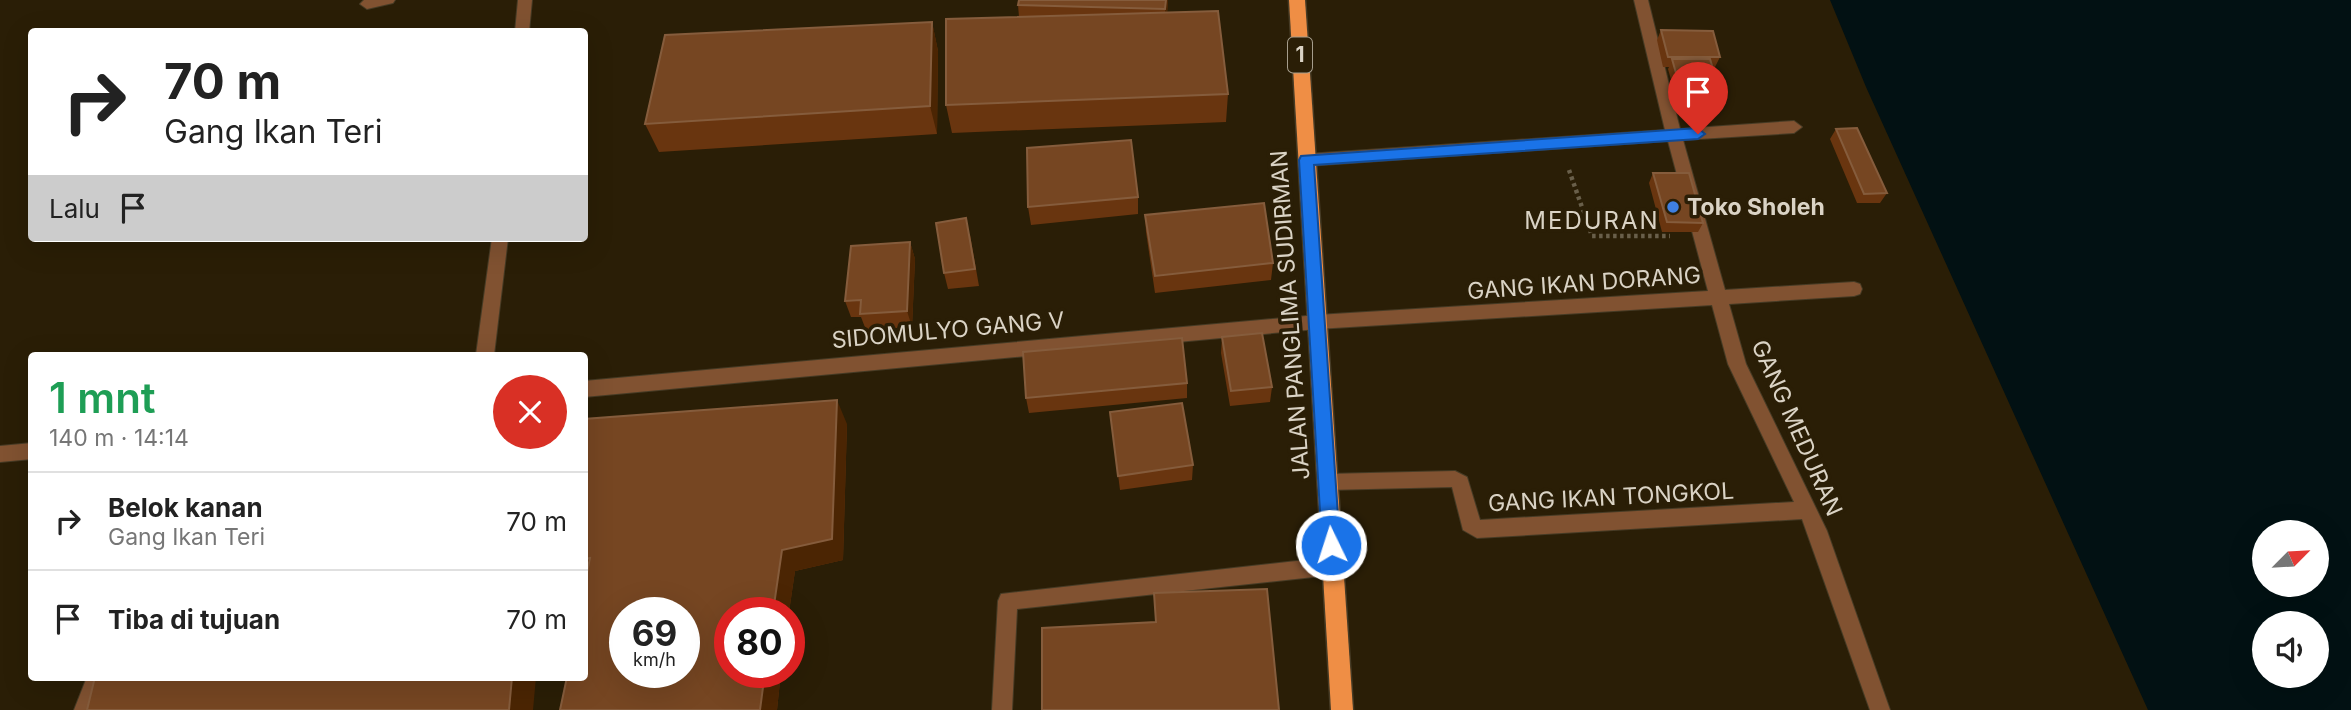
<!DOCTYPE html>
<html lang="id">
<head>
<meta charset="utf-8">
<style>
  :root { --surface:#fff; --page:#f6f6f6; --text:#222; --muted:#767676; --line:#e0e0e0 }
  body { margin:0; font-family:Inter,sans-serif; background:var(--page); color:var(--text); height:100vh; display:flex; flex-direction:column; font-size:26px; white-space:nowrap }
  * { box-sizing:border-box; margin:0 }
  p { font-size:23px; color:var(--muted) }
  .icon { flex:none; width:38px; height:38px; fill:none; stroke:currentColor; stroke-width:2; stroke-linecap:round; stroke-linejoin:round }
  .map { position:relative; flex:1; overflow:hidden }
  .drawer { position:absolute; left:28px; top:352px; width:560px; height:329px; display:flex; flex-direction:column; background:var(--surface); border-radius:7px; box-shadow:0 7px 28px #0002 }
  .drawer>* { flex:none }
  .top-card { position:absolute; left:28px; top:28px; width:560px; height:214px; border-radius:7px; box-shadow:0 7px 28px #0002; background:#fff; color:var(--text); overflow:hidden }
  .needle { width:46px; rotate:66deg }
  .tools { position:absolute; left:2252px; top:520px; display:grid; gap:14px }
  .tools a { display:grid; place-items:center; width:77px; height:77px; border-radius:50%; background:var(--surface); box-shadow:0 7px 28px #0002; font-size:35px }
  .speed { position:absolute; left:609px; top:597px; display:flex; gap:14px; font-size:35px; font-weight:700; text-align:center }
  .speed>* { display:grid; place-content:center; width:91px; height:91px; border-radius:50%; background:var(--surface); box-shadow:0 7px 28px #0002; line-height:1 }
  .speed small { font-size:18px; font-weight:400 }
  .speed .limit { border:10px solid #d22; background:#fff; color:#111 }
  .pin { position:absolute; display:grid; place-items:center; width:60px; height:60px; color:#fff; margin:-72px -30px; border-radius:50% 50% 50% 0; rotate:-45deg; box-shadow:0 0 7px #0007 }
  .pin .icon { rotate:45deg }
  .me { position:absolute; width:77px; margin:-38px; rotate:356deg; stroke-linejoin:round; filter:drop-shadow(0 0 5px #0008) }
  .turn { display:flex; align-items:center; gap:24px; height:147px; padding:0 21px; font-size:32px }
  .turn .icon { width:91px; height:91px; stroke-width:2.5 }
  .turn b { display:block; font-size:49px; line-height:60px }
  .then { display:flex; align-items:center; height:66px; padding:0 21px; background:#0003; gap:14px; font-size:26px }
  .round { display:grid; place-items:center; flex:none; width:74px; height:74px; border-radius:37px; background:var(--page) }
  .headline { display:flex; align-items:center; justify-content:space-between; height:119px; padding:0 21px }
  h1 { font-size:42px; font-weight:600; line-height:52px; color:#1e9e55 }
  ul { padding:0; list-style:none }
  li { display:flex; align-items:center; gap:21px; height:98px; padding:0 21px; border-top:2px solid var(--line) }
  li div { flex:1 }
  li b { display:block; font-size:26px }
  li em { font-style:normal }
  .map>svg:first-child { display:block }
  .water { fill:#021113; fill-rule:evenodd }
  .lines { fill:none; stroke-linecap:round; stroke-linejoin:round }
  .service-casing { stroke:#463b25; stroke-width:2 }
  .minor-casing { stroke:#463b25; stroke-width:2 }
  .trunk-casing { stroke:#463b25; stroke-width:3 }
  .path { stroke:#695f4a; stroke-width:4.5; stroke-dasharray:3.5 3.5; stroke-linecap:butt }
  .service { fill:#815231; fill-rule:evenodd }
  .minor { fill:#815231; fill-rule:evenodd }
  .trunk { fill:#ef8e45; fill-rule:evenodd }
  .wall { fill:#69350f }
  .shaded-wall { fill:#4b2503 }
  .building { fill:#764622; stroke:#855c3c; stroke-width:2; fill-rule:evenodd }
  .route { fill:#1a73e8; stroke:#114b97; stroke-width:2 }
  .shop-dot { fill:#3f7fe0; stroke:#2a1e06; stroke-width:2.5 }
  .labels { text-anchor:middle; stroke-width:7; stroke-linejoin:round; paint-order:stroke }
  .shield { fill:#2a1e06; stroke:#a59d8c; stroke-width:2 }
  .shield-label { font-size:21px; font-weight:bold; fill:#dad3c5 }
  .poi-label { font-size:23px; font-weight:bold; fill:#dad3c5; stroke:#2a1e06; text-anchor:start }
  .street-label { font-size:23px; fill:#dad3c5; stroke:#2a1e06 }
  .neighbourhood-label { font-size:24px; letter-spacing:2px; fill:#dad3c5; stroke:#2a1e06 }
</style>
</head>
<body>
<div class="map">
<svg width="2351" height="710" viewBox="0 0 2351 710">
  <rect width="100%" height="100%" fill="#2a1e06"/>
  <path class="water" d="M1830 0H2351V710H2148L1866 87ZM2264 532H2317V584H2264ZM2264 623H2317V676H2264Z"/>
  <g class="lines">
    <defs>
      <path id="service" d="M364 0H395L393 3 367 9 360 4Z
        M518 0H532L529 32H515Z
        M1634 0H1648L1680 129 1794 121 1802 127 1794 133 1683 140 1725 290 1854 282 1860 284 1862 289 1860 294 1854 296 1729 304 1746 364 1827 531 1890 710H1870L1802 519 1477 538 1463 530 1452 487 1327 490 1320 488 1318 482 1320 476 1327 474 1455 471 1467 477 1480 520 1794 502 1728 364 1712 305 1317 329 1311 327 1308 322 1311 317 1317 315 1708 291 1668 141 1307 166 1299 160 1307 154 1665 130Z
        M492 238H508L494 355H476Z
        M1332 557 1339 560 1342 566 1339 572 1332 575 1017 609 1012 710H992L998 601 1001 594Z
        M87 677H107L94 710H74Z"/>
      <path id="minor" d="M1317 315 1323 317 1326 322 1323 327 1317 329 584 397V381Z
        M32 443V459L0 462V446Z"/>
      <path id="trunk" d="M1289 0H1305L1353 710H1331Z"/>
    </defs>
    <use href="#service" class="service-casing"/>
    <use href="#minor" class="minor-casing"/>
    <use href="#trunk" class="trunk-casing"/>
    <path class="path" d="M1569 170 1592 236H1670"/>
    <use href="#service" class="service"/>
    <use href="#minor" class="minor"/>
    <use href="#trunk" class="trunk"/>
  </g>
  <path class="wall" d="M1168 0 1167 13 1228 94 1226 122 952 133 946 105 1019 17 1018 5Z
    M932 22 938 51 937 134 659 152 645 124Z
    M1661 30 1720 57 1715 67H1713L1721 95 1716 104H1678L1668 69 1669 67H1663L1657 40Z
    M1836 129 1887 193 1880 203H1857L1830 139Z
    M1653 173 1703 223 1698 232H1662L1649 183Z
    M1138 197V214L1031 225 1028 207Z
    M1145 215 1273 263 1271 280 1155 293 1146 232Z
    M970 235 979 286 948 289 944 273Z
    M910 242 915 259 912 327 866 330 861 317H851L845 301Z
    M1222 337 1272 387 1270 402 1230 406 1221 353Z
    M1187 383V398L1029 413 1026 398Z
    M1110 412 1193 465 1192 480 1120 490Z
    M584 419 847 424 843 560 795 571 789 612H730V672H781L777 710H560L585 582 584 583Z"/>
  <path class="shaded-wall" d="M1166 0H1168L1166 34 1165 9Z
    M932 22 938 51 937 134 930 106Z
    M910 242 915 259 912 327 907 311Z
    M837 400 847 424 843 560 795 571 789 612H773L782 550Z
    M765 672H781L777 710H760Z
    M512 677H536L533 710H509Z"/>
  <path class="building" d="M1019 0H1166L1165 9 1018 5Z
    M1218 11 1228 94 946 105V19Z
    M932 22 930 106 645 124 665 35Z
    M1661 30 1713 31 1720 57H1668Z
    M1672 59H1710L1721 95 1682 94Z
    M1857 128 1887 193 1864 194 1836 129Z
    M1131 140 1138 197 1028 207 1027 148Z
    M1653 173H1689L1703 223 1667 222Z
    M1264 203 1273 263 1155 276 1145 215Z
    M966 218 975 269 944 273 936 223Z
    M910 242 907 311 860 314 861 300 845 301 851 246Z
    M1262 333 1272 387 1231 391 1222 337Z
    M1182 338 1187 383 1026 398 1023 352Z
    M837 400 832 539 782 550 773 612H730V672H765L760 710H560L567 677H584V587L590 558 584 559V419ZM625 612H684V672H625Z
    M1182 403 1193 465 1118 476 1110 412Z
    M1267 589 1279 710H1042V628L1156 622 1154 593Z
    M95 677H512L509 710H87Z"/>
  <path class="route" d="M1698 128 1705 134 1698 139 1314 165 1340 545 1337 551 1331 553 1325 551 1322 545 1299 160 1301 156Z"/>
  <circle class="shop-dot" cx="1673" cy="207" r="7"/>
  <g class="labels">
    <rect class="shield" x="1288" y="37.5" width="24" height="35" rx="5"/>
    <g class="shield-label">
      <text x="1300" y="62">1</text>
    </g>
    <g class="poi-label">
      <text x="1687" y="215">Toko Sholeh</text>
    </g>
    <g class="street-label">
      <text transform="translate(1584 283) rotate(-4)" y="8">GANG IKAN DORANG</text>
      <text transform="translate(1290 315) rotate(-94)" y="8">JALAN PANGLIMA SUDIRMAN</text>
      <text transform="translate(948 330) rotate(-5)" y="8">SIDOMULYO GANG V</text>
      <text transform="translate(1797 428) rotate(66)" y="8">GANG MEDURAN</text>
      <text transform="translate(1611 497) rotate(-3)" y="8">GANG IKAN TONGKOL</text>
    </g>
    <g class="neighbourhood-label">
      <text x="1592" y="229">MEDURAN</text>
    </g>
  </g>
</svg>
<div class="tools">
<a><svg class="needle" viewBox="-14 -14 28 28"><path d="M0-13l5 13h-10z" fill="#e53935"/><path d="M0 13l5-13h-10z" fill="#767676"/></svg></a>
<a><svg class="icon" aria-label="sound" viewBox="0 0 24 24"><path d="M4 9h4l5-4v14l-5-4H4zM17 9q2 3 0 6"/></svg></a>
</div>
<div class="speed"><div>69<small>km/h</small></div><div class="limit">80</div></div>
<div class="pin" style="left:1698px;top:134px;background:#d93025"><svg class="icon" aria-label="arrive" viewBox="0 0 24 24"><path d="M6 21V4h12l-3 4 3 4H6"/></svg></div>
<svg class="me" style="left:1331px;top:545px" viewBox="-20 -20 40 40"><circle r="17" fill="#1a73e8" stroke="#fff" stroke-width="3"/><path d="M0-11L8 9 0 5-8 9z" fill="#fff"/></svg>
<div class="top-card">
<div class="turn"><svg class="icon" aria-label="right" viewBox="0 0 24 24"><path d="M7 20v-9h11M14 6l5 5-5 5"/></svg><div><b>70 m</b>Gang Ikan Teri</div></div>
<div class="then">Lalu<svg class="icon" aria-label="arrive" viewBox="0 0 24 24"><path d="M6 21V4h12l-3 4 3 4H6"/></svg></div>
</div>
<section class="drawer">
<div class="headline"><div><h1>1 mnt</h1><p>140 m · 14:14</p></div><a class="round" style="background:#d93025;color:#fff"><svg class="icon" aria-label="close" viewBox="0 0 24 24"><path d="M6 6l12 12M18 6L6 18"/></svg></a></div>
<ul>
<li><svg class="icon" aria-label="right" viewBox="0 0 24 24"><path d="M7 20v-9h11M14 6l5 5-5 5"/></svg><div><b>Belok kanan</b><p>Gang Ikan Teri</p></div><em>70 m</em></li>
<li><svg class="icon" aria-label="arrive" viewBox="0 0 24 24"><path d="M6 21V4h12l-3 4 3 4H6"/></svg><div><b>Tiba di tujuan</b></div><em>70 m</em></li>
</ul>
</section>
</div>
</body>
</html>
